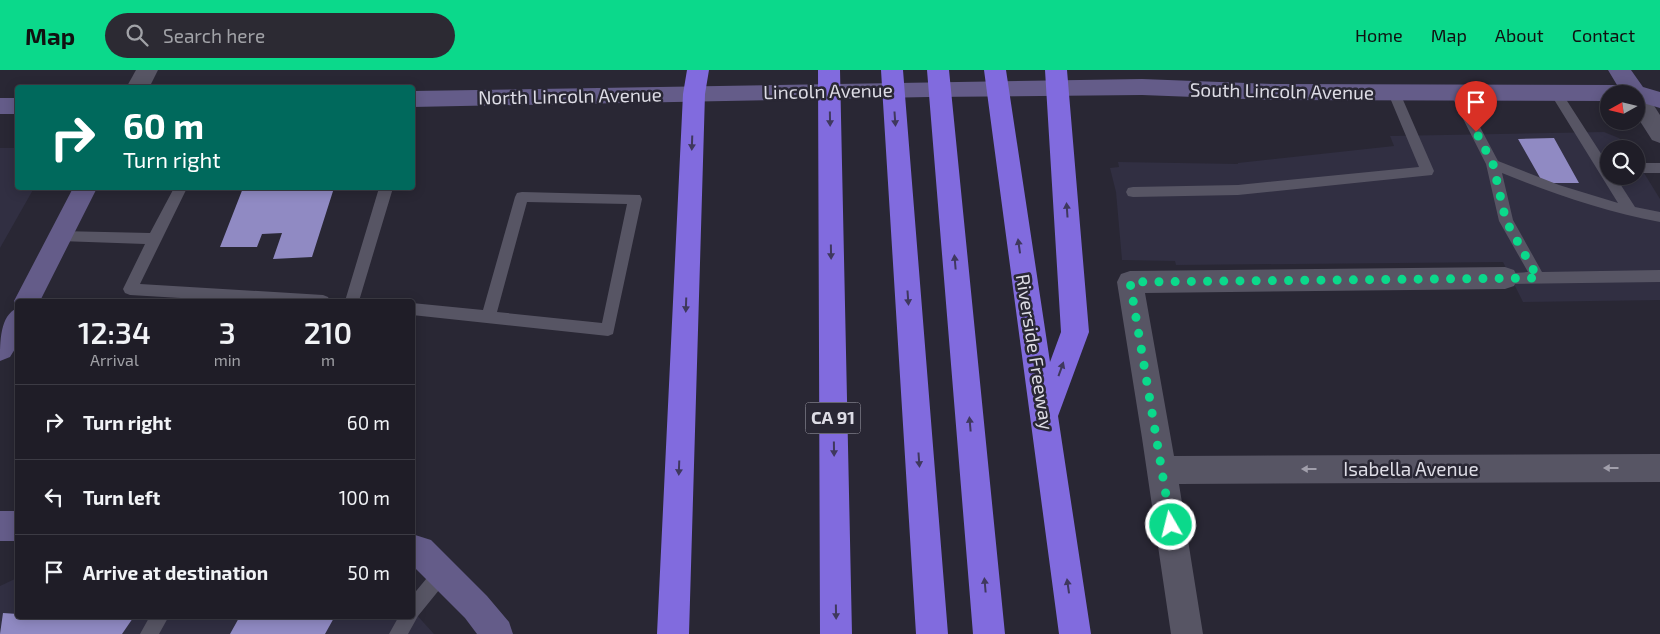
<!DOCTYPE html>
<html lang="en">
<head>
<meta charset="utf-8">
<style>
  :root { --surface:#1f1d27; --page:#2c2a33; --text:#f1f3f6; --muted:#a1a2a7; --line:#3c3b44; --accent:#0bd98b }
  body { margin:0; font-family:"Exo 2",sans-serif; background:var(--page); color:var(--text); height:100vh; display:flex; flex-direction:column; font-size:19px; white-space:nowrap }
  * { box-sizing:border-box; margin:0 }
  p { font-size:16px; color:var(--muted) }
  .icon { flex:none; width:28px; height:28px; fill:none; stroke:currentColor; stroke-width:2; stroke-linecap:round; stroke-linejoin:round }
  .map { position:relative; flex:1; overflow:hidden }
  .drawer { position:absolute; left:15px; top:229px; width:400px; height:320px; display:flex; flex-direction:column; background:var(--surface); border-radius:5px; box-shadow:0 2px 12px #0003,0 0 0 1px var(--line) }
  .drawer>* { flex:none }
  .guide { position:absolute; left:15px; top:15px; width:400px; height:105px; border-radius:5px; box-shadow:0 2px 12px #0003,0 0 0 1px var(--line); background:#00695c; color:#fff; overflow:hidden }
  .needle { width:32px; rotate:262deg }
  .buttons { position:absolute; left:1600px; top:15px; display:grid; gap:10px }
  .buttons a { display:grid; place-items:center; width:45px; height:45px; border-radius:50%; background:var(--surface); box-shadow:0 2px 12px #0003,0 0 0 1px var(--line); font-size:25px }
  .pin { position:absolute; display:grid; place-items:center; width:42px; height:42px; color:#fff; margin:-51px -21px; border-radius:50% 50% 50% 0; rotate:-45deg; box-shadow:0 0 5px #0007 }
  .pin .icon { rotate:45deg }
  .me { position:absolute; width:55px; margin:-28px; rotate:352deg; stroke-linejoin:round; filter:drop-shadow(0 0 4px #0008) }
  .turn { display:flex; align-items:center; gap:18px; height:105px; padding:0 25px; font-size:22px }
  .turn .icon { width:65px; height:65px; stroke-width:2.5 }
  .turn b { display:block; font-size:35px; line-height:42px }
  .eta { display:flex; justify-content:space-evenly; align-items:center; height:85px; text-align:center }
  .eta b { font-size:30px; font-weight:600; line-height:35px }
  ul { padding:0; list-style:none }
  li { display:flex; align-items:center; gap:15px; height:75px; padding:0 25px; border-top:1px solid var(--line) }
  li div { flex:1 }
  li b { display:block; font-size:19px }
  li em { font-style:normal }
  header { display:flex; align-items:center; gap:30px; box-sizing:border-box; height:70px; padding:0 25px; background:var(--accent); color:#111 }
  header strong { font-size:24px }
  nav { display:flex; gap:28px; margin-inline-start:auto; font-size:18px }
  .search { width:350px; height:45px; background:var(--page); display:flex; align-items:center; gap:12px; box-sizing:border-box; padding:0 18px; border-radius:28px; color:var(--muted); font-size:19px }
  .map>svg:first-child { display:block }
  .built { fill:#312f42 }
  .building { fill:#908ac3 }
  .lines { fill:none; stroke-linecap:round; stroke-linejoin:round }
  .service { fill:#575564; fill-rule:evenodd }
  .minor { fill:#575564; fill-rule:evenodd }
  .tertiary { fill:#575564; fill-rule:evenodd }
  .secondary { fill:#645c89; fill-rule:evenodd }
  .motorway { fill:#816bde; fill-rule:evenodd }
  .oneway { fill:#3f385e }
  .oneway2 { fill:#a19fab }
  .route { stroke:#0bd98b; stroke-width:9; stroke-dasharray:0 16.2 }
  .labels { text-anchor:middle; stroke-width:5; stroke-linejoin:round; paint-order:stroke }
  .shield { fill:#292734; stroke:#a7a6b0; stroke-width:1 }
  .shield-label { font-size:18px; font-weight:bold; fill:#dddce5 }
  .street-label { font-size:19px; fill:#dddce5; stroke:#292734 }
</style>
</head>
<body>
<header>
<strong>Map</strong>
<div class="search"><svg class="icon" aria-label="search" viewBox="0 0 24 24"><circle cx="10" cy="10" r="6"/><path d="M15 15l6 6"/></svg>Search here</div>
<nav><a>Home</a><a>Map</a><a>About</a><a>Contact</a></nav>
</header>
<div class="map">
<svg width="1660" height="564" viewBox="0 0 1660 564">
  <rect width="100%" height="100%" fill="#292734"/>
  <path class="built" d="M1604 62 1619 68 1629 79H1609V106H1636V90L1660 129V230L1523 232 1503 192 1176 195 1175 191 1122 190 1116 122 1110 98 1119 97 1118 92 1238 94V93L1394 76 1390 66Z
    M0 78H17L18 118H34L0 178Z
    M17 508 18 546H412L414 542 434 564H0V516Z"/>
  <path class="building" d="M1554 68 1579 113H1543L1518 69Z
    M243 118H334L312 187 273 189 282 163 262 164 257 177H220Z
    M3 543 18 544V546L133 548 122 564H0Z
    M240 546H335L325 564H230Z"/>
  <g class="lines">
    <path class="service" d="M1394 19 1400 23 1434 101 1432 105 1238 125 1133 127 1128 126 1126 122 1128 118 1133 117 1238 115 1419 97 1388 23Z
      M1456 19 1462 23 1498 91 1559 115 1618 133 1550 23 1556 19 1560 20 1609 96V106H1615L1635 137 1660 142V152C1606 142 1553 124 1502 103L1513 150 1542 202 1660 200V212L1505 214 1500 212 1498 208 1500 204 1528 202 1499 151 1486 94 1450 23Z
      M1636 93H1660V103H1636Z
      M174 118H187L140 214 323 225 328 227 330 231H231L130 225 125 223 123 219 145 174 60 171 55 170 53 166 55 162 60 161 150 163Z
      M379 118H393L359 231H345Z
      M522 122 640 125 642 129 613 264 608 266 412 245V233L483 240 515 127 517 123ZM527 132 627 134 602 253 497 242Z
      M442 495 448 497 451 503 448 509 418 546 408 564H389L399 546H412V526L436 497Z
      M150 546H169L159 564H140Z"/>
    <path class="minor" d="M1636 18 1644 20 1660 45V73L1652 70 1636 45V24H1626L1628 20Z
      M1505 197 1514 200 1518 208 1514 216 1505 219 1145 223 1174 386 1660 384V412L1179 414 1203 564H1171L1142 368 1117 212 1121 204 1130 201Z"/>
    <path class="tertiary" d="M136 0H158L149 18H126Z"/>
    <path class="secondary" d="M1608 0H1631L1643 17 1660 22V38L1636 31V24H1609V31L1275 30 1142 25 929 27 412 37V21L1142 9 1275 14 1617 15Z
      M0 28H18V44H0Z
      M73 118H97L40 231H18V274L10 287 0 291C0 271 0 246 17 238L14 231Z
      M0 441H18V471H0Z
      M412 464 431 470 487 526 509 552 513 564H477L465 548 412 495Z"/>
    <path class="motorway" d="M687 0H709L705 24 689 564H657L683 24Z
      M818 0H840L852 564H820Z
      M881 0H903L948 564H916Z
      M927 0H949L1005 564H973Z
      M984 0H1006L1050 292 1061 262 1045 0H1067L1089 262 1058 346 1091 564H1059Z"/>
  </g>
  <defs><path id="oneway-solid" d="M-6-.8H1V-3.2L6.5 0L1 3.2V.8H-6Z" transform="scale(1.25)"/></defs>
  <g class="oneway">
    <use href="#oneway-solid" transform="translate(830 49) rotate(89)"/>
    <use href="#oneway-solid" transform="translate(895 49) rotate(86)"/>
    <use href="#oneway-solid" transform="translate(692 73) rotate(92)"/>
    <use href="#oneway-solid" transform="translate(1067 140) rotate(-94)"/>
    <use href="#oneway-solid" transform="translate(1019 176) rotate(-98)"/>
    <use href="#oneway-solid" transform="translate(831 182) rotate(89)"/>
    <use href="#oneway-solid" transform="translate(955 192) rotate(-95)"/>
    <use href="#oneway-solid" transform="translate(908 228) rotate(86)"/>
    <use href="#oneway-solid" transform="translate(686 235) rotate(92)"/>
    <use href="#oneway-solid" transform="translate(1061 299) rotate(-70)"/>
    <use href="#oneway-solid" transform="translate(970 354) rotate(-95)"/>
    <use href="#oneway-solid" transform="translate(834 379) rotate(89)"/>
    <use href="#oneway-solid" transform="translate(919 390) rotate(86)"/>
    <use href="#oneway-solid" transform="translate(679 398) rotate(92)"/>
    <use href="#oneway-solid" transform="translate(985 515) rotate(-95)"/>
    <use href="#oneway-solid" transform="translate(1068 516) rotate(-98)"/>
    <use href="#oneway-solid" transform="translate(836 542) rotate(89)"/>
  </g>
  <g class="oneway2">
    <use href="#oneway-solid" transform="translate(1611 398) rotate(180)"/>
    <use href="#oneway-solid" transform="translate(1309 399) rotate(180)"/>
  </g>
  <g class="lines">
    <path class="route" d="M1171 455 1130 212 1538 208 1506 151 1493 94 1476 62"/>
  </g>
  <g class="labels">
    <rect class="shield" x="805.5" y="332.5" width="55" height="31" rx="4"/>
    <g class="shield-label">
      <text x="833" y="354">CA 91</text>
    </g>
    <g class="street-label">
      <text transform="translate(828 21) rotate(-1)" y="7">Lincoln Avenue</text>
      <text transform="translate(1282 21) rotate(1)" y="7">South Lincoln Avenue</text>
      <text transform="translate(570 26) rotate(-1)" y="7">North Lincoln Avenue</text>
      <text transform="translate(1035 282) rotate(81)" y="7">Riverside Freeway</text>
      <text x="1411" y="406">Isabella Avenue</text>
    </g>
  </g>
</svg>
<div class="buttons">
<a><svg class="needle" viewBox="-14 -14 28 28"><path d="M0-13l5 13h-10z" fill="#e53935"/><path d="M0 13l5-13h-10z" fill="#a1a2a7"/></svg></a>
<a><svg class="icon" aria-label="search" viewBox="0 0 24 24"><circle cx="10" cy="10" r="6"/><path d="M15 15l6 6"/></svg></a>
</div>
<div class="pin" style="left:1476px;top:62px;background:#d93025"><svg class="icon" aria-label="arrive" viewBox="0 0 24 24"><path d="M6 21V4h12l-3 4 3 4H6"/></svg></div>
<svg class="me" style="left:1171px;top:455px" viewBox="-20 -20 40 40"><circle r="17" fill="#0bd98b" stroke="#fff" stroke-width="3"/><path d="M0-11L8 9 0 5-8 9z" fill="#fff"/></svg>
<div class="guide">
<div class="turn"><svg class="icon" aria-label="right" viewBox="0 0 24 24"><path d="M7 20v-9h11M14 6l5 5-5 5"/></svg><div><b>60 m</b>Turn right</div></div>
</div>
<section class="drawer">
<div class="eta">
<div><b>12:34</b><p>Arrival</p></div>
<div><b>3</b><p>min</p></div>
<div><b>210</b><p>m</p></div>
</div>
<ul>
<li><svg class="icon" aria-label="right" viewBox="0 0 24 24"><path d="M7 20v-9h11M14 6l5 5-5 5"/></svg><div><b>Turn right</b></div><em>60 m</em></li>
<li><svg class="icon" aria-label="left" viewBox="0 0 24 24"><path d="M17 20v-9H6M10 6l-5 5 5 5"/></svg><div><b>Turn left</b></div><em>100 m</em></li>
<li><svg class="icon" aria-label="arrive" viewBox="0 0 24 24"><path d="M6 21V4h12l-3 4 3 4H6"/></svg><div><b>Arrive at destination</b></div><em>50 m</em></li>
</ul>
</section>
</div>
</body>
</html>
